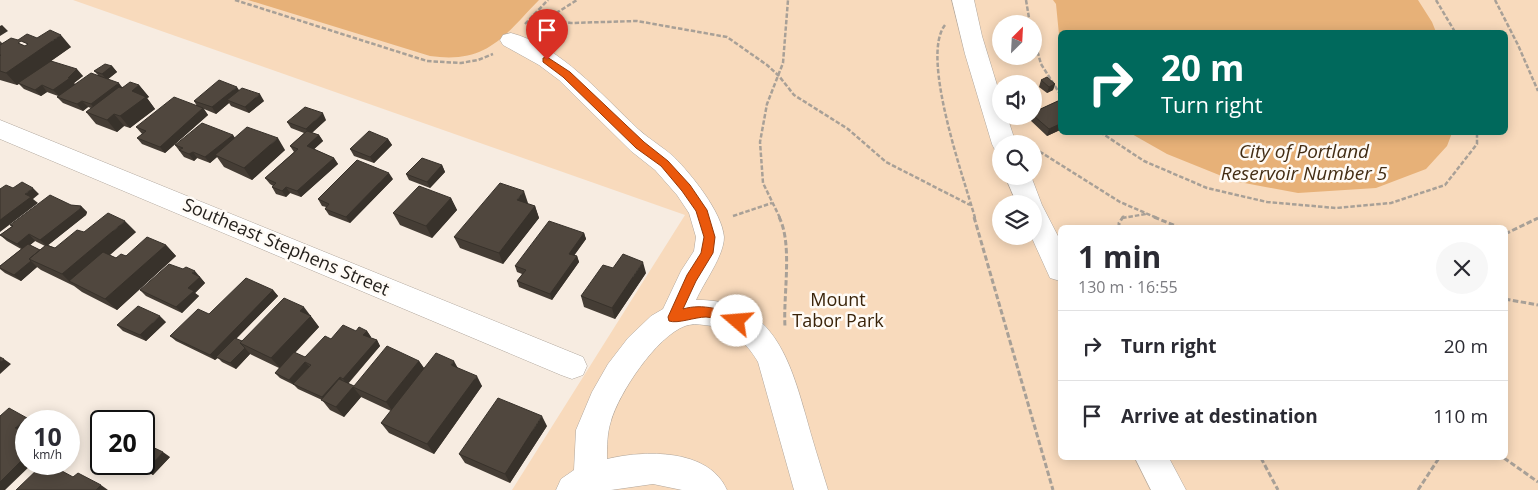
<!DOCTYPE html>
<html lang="en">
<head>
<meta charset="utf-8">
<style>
  :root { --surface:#fff; --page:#f7f7f7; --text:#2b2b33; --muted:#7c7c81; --line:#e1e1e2 }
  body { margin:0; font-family:"Open Sans",sans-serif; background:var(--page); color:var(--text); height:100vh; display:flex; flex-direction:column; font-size:19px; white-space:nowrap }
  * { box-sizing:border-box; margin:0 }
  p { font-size:16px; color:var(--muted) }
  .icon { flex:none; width:28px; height:28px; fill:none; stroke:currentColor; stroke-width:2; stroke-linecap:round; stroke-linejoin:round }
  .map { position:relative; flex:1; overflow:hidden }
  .drawer { position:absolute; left:1058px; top:225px; width:450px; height:235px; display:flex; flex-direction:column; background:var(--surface); border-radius:8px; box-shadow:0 2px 12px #0003 }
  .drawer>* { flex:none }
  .banner { position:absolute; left:1058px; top:30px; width:450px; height:105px; border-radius:8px; box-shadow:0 2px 12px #0003; background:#00695c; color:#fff; overflow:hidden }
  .needle { width:32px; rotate:24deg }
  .fabs { position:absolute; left:992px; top:15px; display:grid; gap:10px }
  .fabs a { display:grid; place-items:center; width:50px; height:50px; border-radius:50%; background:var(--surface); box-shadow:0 2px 12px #0003; font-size:25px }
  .speed { position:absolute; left:15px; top:410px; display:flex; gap:10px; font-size:25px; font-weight:700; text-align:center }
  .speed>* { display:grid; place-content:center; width:65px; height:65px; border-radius:50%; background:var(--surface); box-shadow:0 2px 12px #0003; line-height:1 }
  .speed small { font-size:12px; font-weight:400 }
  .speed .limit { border:2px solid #111; border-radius:8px; background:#fff; color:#111 }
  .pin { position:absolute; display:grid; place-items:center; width:42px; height:42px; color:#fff; margin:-51px -21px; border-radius:50% 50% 50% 0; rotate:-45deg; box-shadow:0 0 5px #0007 }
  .pin .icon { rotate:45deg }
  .me { position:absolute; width:55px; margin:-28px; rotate:288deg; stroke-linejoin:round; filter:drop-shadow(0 0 4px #0008) }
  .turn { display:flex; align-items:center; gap:18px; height:105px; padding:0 20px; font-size:22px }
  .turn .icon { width:65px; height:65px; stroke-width:2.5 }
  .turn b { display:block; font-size:35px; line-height:42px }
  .round { display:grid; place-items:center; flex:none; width:52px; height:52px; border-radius:26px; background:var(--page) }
  .head { display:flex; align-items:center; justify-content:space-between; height:85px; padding:0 20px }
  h1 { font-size:30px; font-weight:700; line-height:38px }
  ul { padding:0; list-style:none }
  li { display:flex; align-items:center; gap:15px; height:70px; padding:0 20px; border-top:1px solid var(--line) }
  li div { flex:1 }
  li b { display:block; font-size:19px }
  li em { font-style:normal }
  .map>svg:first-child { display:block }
  .green { fill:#f8dabc; fill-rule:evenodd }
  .water { fill:#e7b178 }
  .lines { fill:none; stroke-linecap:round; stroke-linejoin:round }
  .minor-casing { stroke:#b1a79d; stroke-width:1 }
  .path-far1 { stroke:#a8a097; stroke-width:2.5; stroke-dasharray:4.5 2; stroke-linecap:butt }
  .path { stroke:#a8a097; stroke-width:3; stroke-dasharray:5.5 2.5; stroke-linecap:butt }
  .minor { fill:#fff; fill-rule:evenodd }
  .wall { fill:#453d35; fill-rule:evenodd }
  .shaded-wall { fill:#38322b }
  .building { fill:#50473e; stroke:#38322b; fill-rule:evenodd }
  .route { fill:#ea580c; stroke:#983908 }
  .labels { text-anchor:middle; stroke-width:5; stroke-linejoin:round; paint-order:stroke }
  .street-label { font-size:18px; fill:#221e1a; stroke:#fffbf6 }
  .park-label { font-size:18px; fill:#3a240a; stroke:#fffbf6 }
  .water-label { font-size:19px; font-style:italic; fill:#432d14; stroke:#fffbf6 }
</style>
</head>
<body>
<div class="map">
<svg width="1538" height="490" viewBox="0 0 1538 490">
  <rect width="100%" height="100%" fill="#f7ece1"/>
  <path class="green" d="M73 0H1538V490H512L685 215ZM1001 24H1034V56H1001ZM1060 32H1505V132H1060ZM1001 84H1034V116H1001ZM1001 144H1034V176H1001ZM1001 204H1034V236H1001ZM1060 228H1505V458H1060Z"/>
  <path class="water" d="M248 0H539C503 37 487 64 430 56Z
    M1053 0H1418L1432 22 1436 32H1060V45L1056 4Z
    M1130 133H1452L1447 146 1426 169 1376 188 1298 193 1234 181 1167 154Z"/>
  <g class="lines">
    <defs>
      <path id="minor" d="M952 0H974L982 36 1001 98V116H1007L1016 144H1001V152L995 150 992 144 965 54Z
        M511 33C559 45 603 96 638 129 649 139 663 147 674 157 691 174 722 212 724 237 724 256 704 282 696 300 769 299 788 353 805 413 812 439 820 464 828 490H794L758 362C745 340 729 327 704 325 698 324 690 324 685 326 656 337 619 393 611 421 607 433 607 446 607 459 644 450 709 448 727 490H682L653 484 611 490H556L561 479 574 470 576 430 592 392 608 364 628 338 651 316 663 309 681 271 694 251 696 237 689 213 677 195 655 170 631 151 559 80 539 65 503 45 500 40 503 35Z
        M0 120 583 357 587 366 583 375 572 379 561 375 0 139Z
        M1005 176H1031L1042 205 1060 240V281L1050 278 1031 236H1034V204H1017Z
        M1135 458H1169L1186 490H1151Z"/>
    </defs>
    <use href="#minor" class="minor-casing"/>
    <path class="path-far1" d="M235 0 427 61 461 63 478 60 493 54
      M1026 0 1030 24
      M1436 0 1455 32
      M1495 0 1518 45 1538 91
      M549 19 571 23 637 21 727 37 767 65 779 76 794 95 848 129 886 162 970 205
      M525 24 548 0
      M945 25C920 57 964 178 975 218
      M534 27 577 0
      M1034 39 1041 64 1060 94
      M1100 132 1144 161 1207 188 1267 202 1336 208 1391 203 1445 185 1477 144V132
      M1034 148 1120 202 1157 218
      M733 216 772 203
      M780 218 763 183 760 142 767 104 783 63 788 0
      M1122 218 1146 214"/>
    <path class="path" d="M779 217C793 244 783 295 785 327
      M974 217 1053 490
      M1154 217 1181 228
      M1119 228V223L1123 217H1127
      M1505 234 1538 218
      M1505 299 1538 305
      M1261 458 1278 490
      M1504 458 1538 482
      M1418 490 1439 458"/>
    <use href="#minor" class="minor"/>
  </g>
  <path class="wall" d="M37 38 71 47 51 61 83 76 74 83 75 84 98 75 94 71 112 66 117 72 108 79 122 87 139 85 149 97 147 98 155 109 130 128 124 126 117 132 96 124 86 112 91 108 88 107 83 111 63 103 57 97 58 96 47 92 41 96 24 89 19 84 17 85 0 80V41L2 43 18 40ZM21 41 28 44 25 46 18 43Z
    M1041 80 1055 84 1053 90 1047 93 1039 87Z
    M239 90 264 101 249 113 231 106 229 103 216 114 204 109 208 115 165 153 142 144 137 138 142 134 136 127 197 106 194 101Z
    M1060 100V130L1047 136 1029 119 1030 116H1034V112Z
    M326 120 312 133 319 135 323 141 314 149 334 158 338 164 301 197 290 193 286 197 276 194 272 187 273 186 270 184 265 178 294 152 290 146 304 133 291 128 287 122Z
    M233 135 235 138 285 150 252 180 224 167 217 157 210 163 197 158 194 161 184 157 175 145Z
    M388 139 392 145 374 163 354 156 350 149Z
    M442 165 445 172 430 188 409 180 406 174Z
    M393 179 350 223 329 215 325 209 326 207 322 206 318 199Z
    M451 198 457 210 432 238 400 225 393 213Z
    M528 203 527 204 535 206 539 218 503 264 460 248 454 237Z
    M71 205 81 206 87 212 86 215 48 245 55 248 84 232H136L110 255 116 258 166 245 176 256 117 310 82 292 74 286 41 270 37 267 21 281 5 273 0 269V266L21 249 7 241 0 235 12 226 10 225ZM35 241 45 246 40 250 30 245Z
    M584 233 586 239 574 255 577 256 579 262 552 300 519 287 517 281 522 274 517 272 515 266Z
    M646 273 615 319 584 307 581 296Z
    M200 277 205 283 195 293 199 296 182 313 146 296 140 290Z
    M273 290 278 296 236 339 242 341 310 315 319 327 295 353 305 357 331 339 356 331H367L371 337 370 338 377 340 380 346 348 384 354 386 419 361 424 368H458L482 386 434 454 389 433 381 423 391 411 361 397 344 417 330 410 322 400 298 389 294 385 280 378 275 373 279 368 250 354 236 369 222 362 218 358 215 360 176 341 170 336 209 314Z
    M166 322 146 341 123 331 117 325Z
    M547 426 510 483 465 463 459 454Z
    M170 457 153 475 133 464Z"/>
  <path class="shaded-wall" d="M2 25 8 31 0 36V26Z
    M61 35 71 47 17 85 6 73Z
    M112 66 117 72 107 80 102 74Z
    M77 69 83 76 74 83 75 85 59 96 53 90Z
    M119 83 124 90 96 110 91 104Z
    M1055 84 1053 90 1047 93 1049 87Z
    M42 85 47 92 41 96 35 90Z
    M139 85 149 97 147 98 155 109 130 128 120 116 132 91Z
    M237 87 241 93 227 100 229 103 216 114 212 107Z
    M260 94 264 101 249 113 245 107Z
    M82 101 88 107 83 111 77 104Z
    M203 108 208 115 165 153 160 147Z
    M323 113 326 120 309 135 306 129Z
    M114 114 124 126 117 132 107 120Z
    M1060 124V130L1047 136 1049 129Z
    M233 135 237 142 215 155 217 157 210 163 205 157Z
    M319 135 323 141 311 152 307 146Z
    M278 138 285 150 252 180 244 168Z
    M388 139 392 145 374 163 370 157Z
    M193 152 197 158 194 161 189 154Z
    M334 158 338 164 301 197 297 191Z
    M442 165 445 172 430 188 427 182Z
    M389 173 393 179 350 223 346 217Z
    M286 187 290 193 286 197 282 191Z
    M33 188 39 194 33 199 38 203 0 232V220L25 194Z
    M524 191 528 203 521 212 517 200Z
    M451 198 457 210 432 238 426 226Z
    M81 206 87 212 86 215 47 246 40 240Z
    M535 206 539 218 503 264 499 253Z
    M125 221 136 232 76 284 69 281 74 286 62 274Z
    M584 233 586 239 571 260 569 254Z
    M29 234 35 241 24 250 17 244Z
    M166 245 176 256 117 310 105 299Z
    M577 256 579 262 552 300 550 294Z
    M31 261 37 267 21 281 14 275Z
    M643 262 646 273 615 319 612 308Z
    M195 271 200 277 197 279 192 273Z
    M200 277 205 283 195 293 199 296 182 313 176 307 188 288Z
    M273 290 278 296 215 360 210 355Z
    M304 307 319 327 280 368 271 358 300 311Z
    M160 316 166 322 146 341 140 335Z
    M367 331 371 337 367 340 363 335Z
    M377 340 380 346 347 384 343 379Z
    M245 348 250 354 236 369 230 363Z
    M4 359 11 364 0 374V362Z
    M419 361 426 371 393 412 386 402Z
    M454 361 460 372 451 365Z
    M305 362 310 367 294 385 289 380Z
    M477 376 482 386 434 454 427 444Z
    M340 377 344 383 327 402 322 397Z
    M353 387 361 397 344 417 336 407Z
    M542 416 547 426 510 483 505 474Z
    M27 418 33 421H26V431L23 433 15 428Z
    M163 452 170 457 153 475 146 470Z
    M26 456V464H32L5 490H0V482Z
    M101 485 108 490H96Z"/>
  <path class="building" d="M50 30 61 35 6 73 0 71V56L1 55H0V45L11 38 18 40 27 34 37 38ZM21 41 28 44 25 46 18 43Z
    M51 61 77 69 68 78H70L53 90 42 85 35 90 18 83Z
    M105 64 112 66 102 74 94 71Z
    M91 73 119 83 91 104 82 101 77 104 57 97Z
    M1047 77 1055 84 1049 87 1041 80Z
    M219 80 237 87 212 107 194 101Z
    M130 82 139 85 132 91 146 97 120 116 114 114 107 120 86 112 119 87 122 88Z
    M242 88 260 94 245 107 227 100Z
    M174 97 203 108 160 147 137 138 146 131 136 127Z
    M1060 100V124L1049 129 1034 116V112Z
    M305 107 323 113 306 129 287 122Z
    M202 123 233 135 205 157 193 152 189 154 179 150 183 148 175 145Z
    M247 127 278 138 244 168 215 155Z
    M307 131 319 135 307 146 334 158 297 191 286 187 282 191 272 187 276 183 265 178 298 149 290 146Z
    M369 131 388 139 370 157 350 149Z
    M422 158 442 165 427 182 406 174Z
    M357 160 389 173 346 217 325 209 329 204 318 199Z
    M22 182 33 188 25 194 31 197 0 220V189L6 185 13 188Z
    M500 183 524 191 517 200 535 206 499 253 454 237Z
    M419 186 451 198 426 226 393 213Z
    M50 195 71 205 81 206 80 209 40 240 29 234 17 244 0 235 13 226 10 225Z
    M108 213 125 221 62 274 29 259 46 245 55 248 77 230 84 232Z
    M549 221 584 233 569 254 577 256 550 294 517 281 526 270 515 266Z
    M147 237 166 245 105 299 69 281 103 252 116 258 121 254 126 256Z
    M28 244 40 250 29 259 31 261 14 275 0 268V266Z
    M623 254 643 262 612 308 581 296 603 265 613 268Z
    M169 264 183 269 186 267 195 271 192 273 200 277 188 288 194 291 176 307 140 290Z
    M246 278 273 290 210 355 170 336 198 309 209 314Z
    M284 298 304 307 300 311 311 316 271 358 240 343Z
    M138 306 160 316 140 335 117 325Z
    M343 325 356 331 359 327 367 331 363 335 377 340 343 379 340 377 322 397 293 384 311 365 305 362 289 380 275 373 294 352 305 357 325 336 331 339Z
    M235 338 242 341 240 343 245 348 230 363 216 357Z
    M387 346 419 361 386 402 353 387 336 407 321 400 339 379 354 386Z
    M436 353 454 361 451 365 477 376 427 444 381 423Z
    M0 357 4 359 0 362Z
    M498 398 542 416 505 474 459 454Z
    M9 408 27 418 15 428 26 434V456L0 482V416Z
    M148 445 163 452 146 470 134 464H144V449Z
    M43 464H49L73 477 78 473 101 485 96 490H16Z"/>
  <path class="route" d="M547 57 570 72 644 142 668 161 690 185 707 210 715 237 713 253 696 281 683 309C703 303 723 310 742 317L743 321 742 325 737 326C727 322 717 318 706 317 695 317 678 324 669 321L668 317 687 275 701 253 704 237 696 211 682 191 661 166 636 148 563 77 543 62V58Z"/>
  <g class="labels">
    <g class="street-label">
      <text transform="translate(286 247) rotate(23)" y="6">Southeast Stephens Street</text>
    </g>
    <g class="park-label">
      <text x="838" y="306">Mount<tspan x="838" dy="21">Tabor Park</tspan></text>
    </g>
    <g class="water-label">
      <text x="1304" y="158">City of Portland<tspan x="1304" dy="22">Reservoir Number 5</tspan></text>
    </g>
  </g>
</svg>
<div class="fabs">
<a><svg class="needle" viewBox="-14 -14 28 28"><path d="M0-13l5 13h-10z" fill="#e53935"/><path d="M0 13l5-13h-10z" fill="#7c7c81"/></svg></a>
<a><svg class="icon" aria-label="sound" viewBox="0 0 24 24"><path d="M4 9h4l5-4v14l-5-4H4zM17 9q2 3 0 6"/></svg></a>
<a><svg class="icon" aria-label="search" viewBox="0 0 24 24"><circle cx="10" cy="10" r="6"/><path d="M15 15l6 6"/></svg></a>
<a><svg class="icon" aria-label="layers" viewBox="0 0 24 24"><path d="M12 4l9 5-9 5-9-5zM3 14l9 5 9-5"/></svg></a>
</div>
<div class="speed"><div>10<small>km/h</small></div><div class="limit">20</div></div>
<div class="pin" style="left:547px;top:60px;background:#d93025"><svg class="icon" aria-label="arrive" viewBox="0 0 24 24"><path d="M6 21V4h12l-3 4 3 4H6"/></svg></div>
<svg class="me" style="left:737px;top:321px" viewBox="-20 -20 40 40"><circle r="19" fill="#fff"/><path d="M0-13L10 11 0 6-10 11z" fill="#ea580c"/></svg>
<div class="banner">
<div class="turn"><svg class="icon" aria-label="right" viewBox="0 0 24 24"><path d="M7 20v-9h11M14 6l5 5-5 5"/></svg><div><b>20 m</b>Turn right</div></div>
</div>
<section class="drawer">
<div class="head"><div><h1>1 min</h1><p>130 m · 16:55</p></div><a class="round"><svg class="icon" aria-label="close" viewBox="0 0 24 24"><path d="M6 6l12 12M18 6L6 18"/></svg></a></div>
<ul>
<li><svg class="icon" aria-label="right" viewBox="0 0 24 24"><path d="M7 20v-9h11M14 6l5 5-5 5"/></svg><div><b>Turn right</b></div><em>20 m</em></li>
<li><svg class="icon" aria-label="arrive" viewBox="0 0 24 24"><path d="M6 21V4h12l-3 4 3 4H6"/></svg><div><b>Arrive at destination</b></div><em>110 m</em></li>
</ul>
</section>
</div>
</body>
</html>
